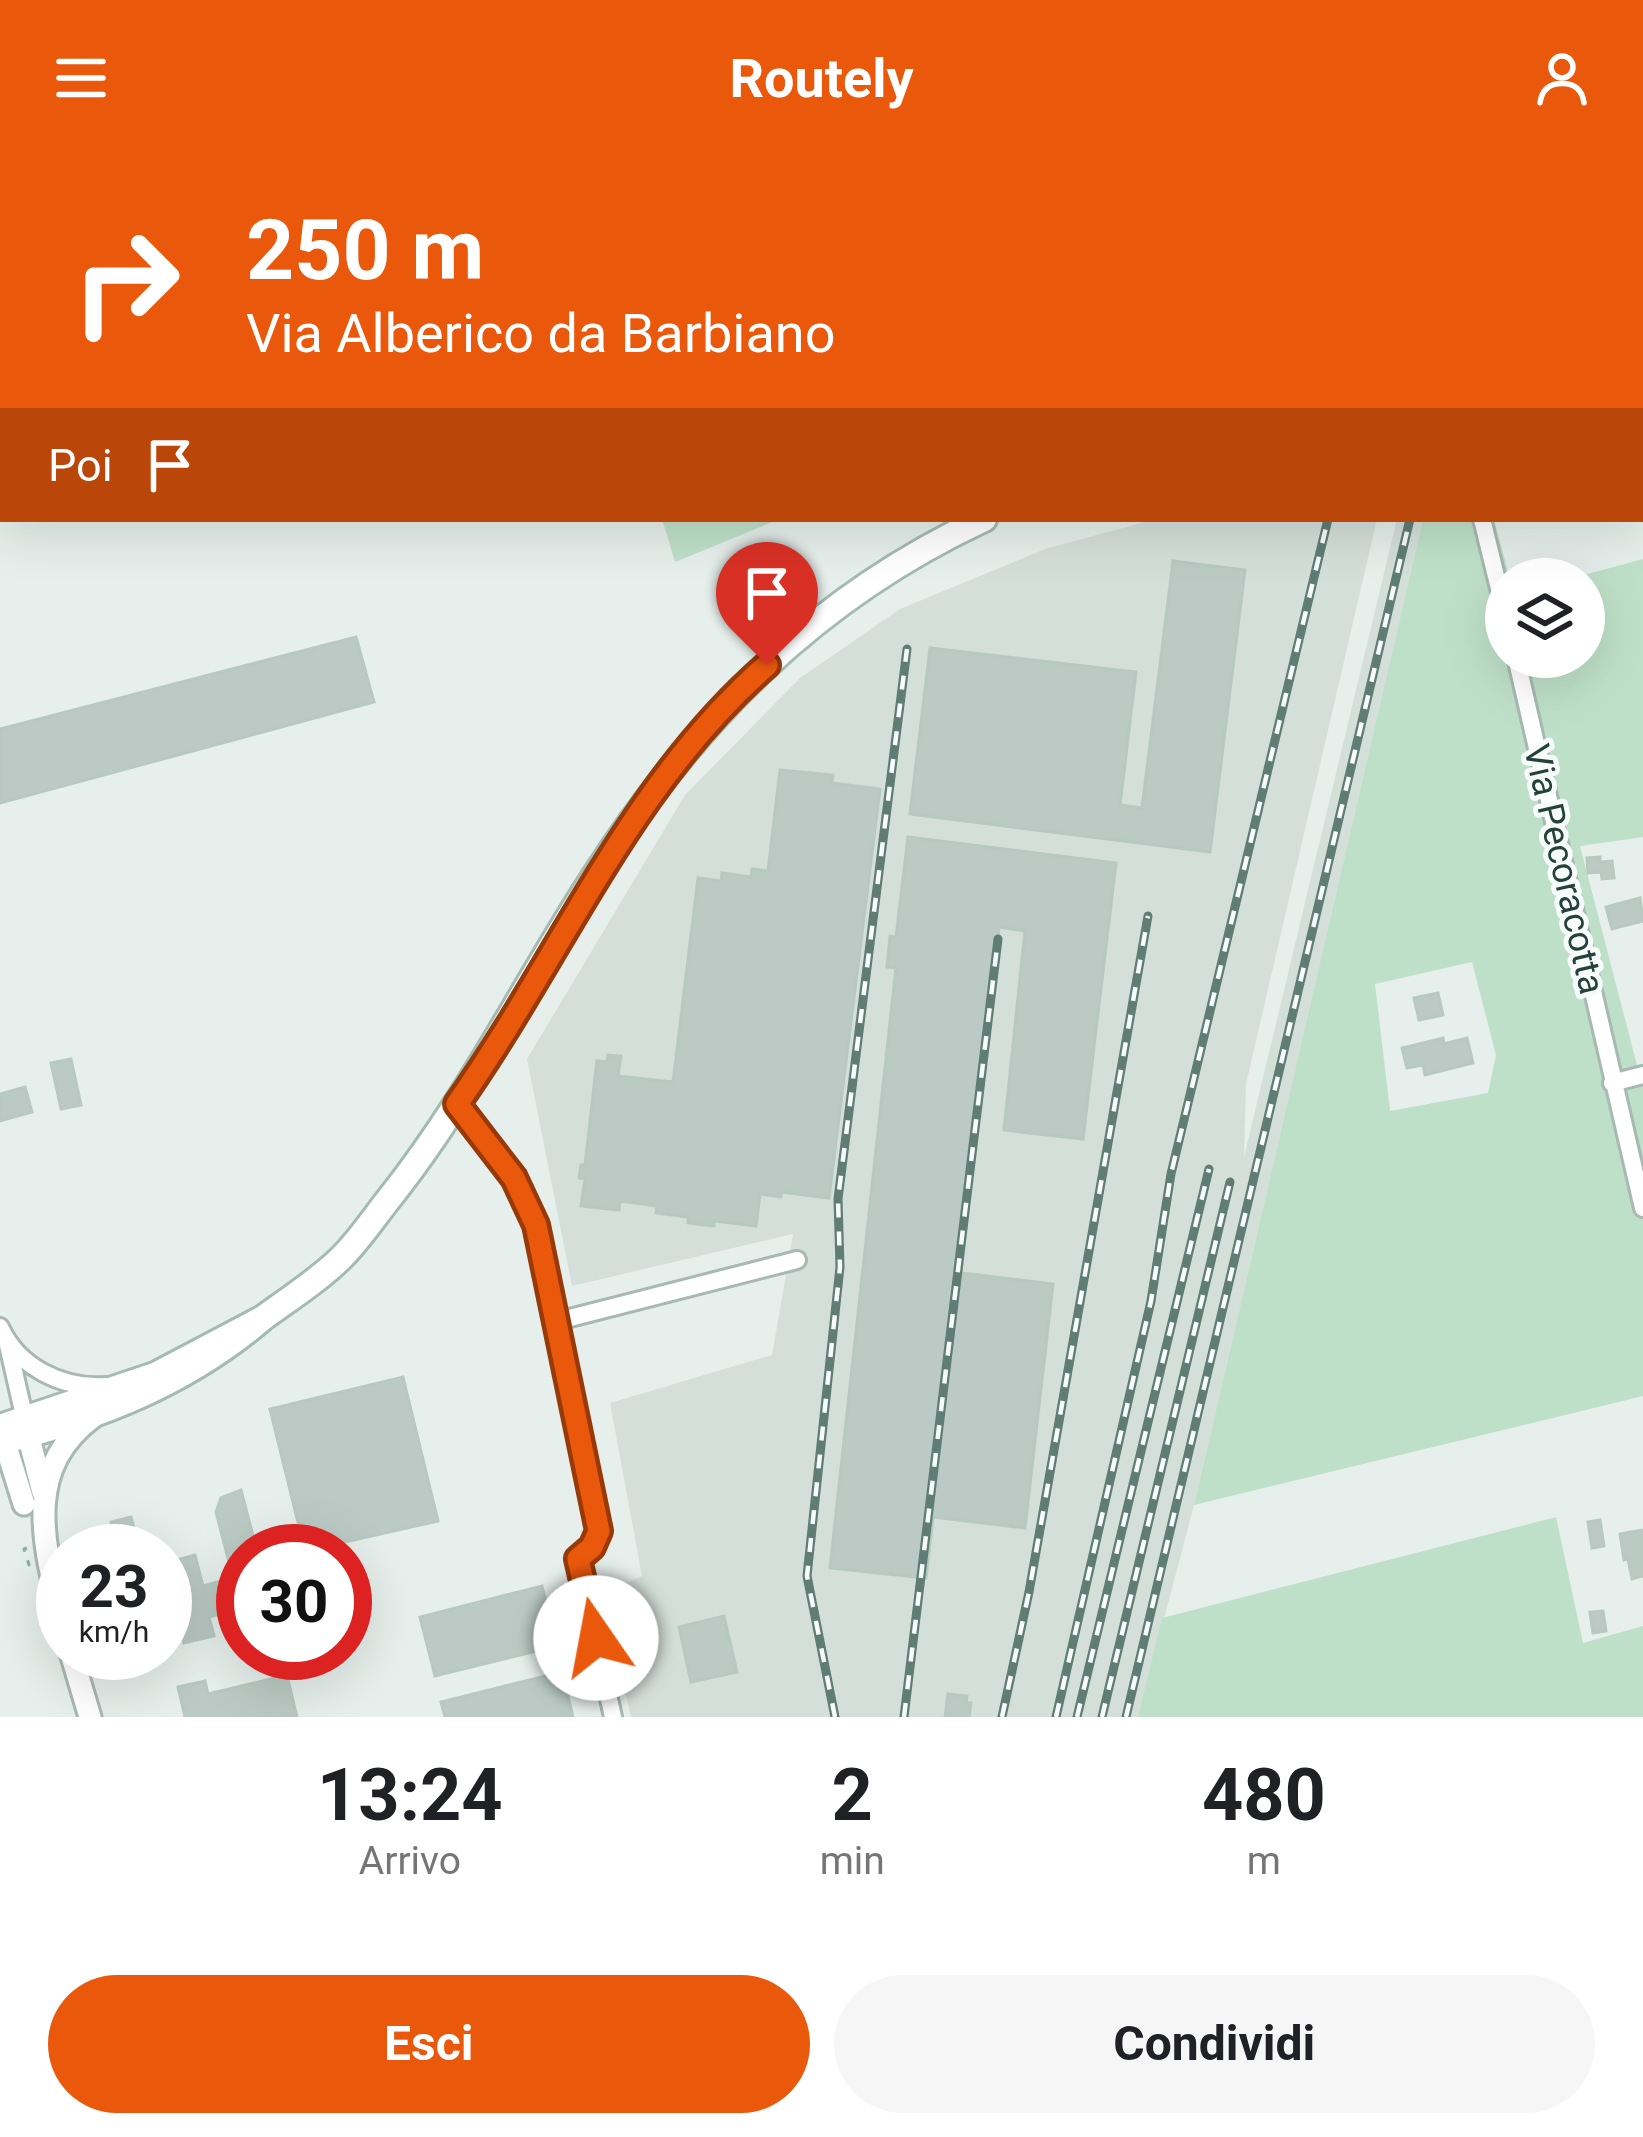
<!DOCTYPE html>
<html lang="it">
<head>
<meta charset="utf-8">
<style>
  :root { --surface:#fff; --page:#f6f6f6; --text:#202124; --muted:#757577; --accent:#ea580c }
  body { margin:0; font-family:Roboto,sans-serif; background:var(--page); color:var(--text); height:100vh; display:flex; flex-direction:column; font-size:45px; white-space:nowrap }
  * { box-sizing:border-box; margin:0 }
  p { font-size:39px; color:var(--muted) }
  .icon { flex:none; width:66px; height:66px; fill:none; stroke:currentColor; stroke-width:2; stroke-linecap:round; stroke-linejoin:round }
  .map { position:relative; height:1561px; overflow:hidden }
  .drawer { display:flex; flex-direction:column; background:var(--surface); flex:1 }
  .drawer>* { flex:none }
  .guide { position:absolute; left:0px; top:0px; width:1644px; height:366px; box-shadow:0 12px 48px #0002; background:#ea580c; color:#fff; overflow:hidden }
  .fabs { position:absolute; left:1485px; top:402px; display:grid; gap:24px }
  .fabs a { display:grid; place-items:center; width:120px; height:120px; border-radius:50%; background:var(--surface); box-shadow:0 12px 48px #0002; font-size:60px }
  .speed { position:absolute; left:36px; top:1368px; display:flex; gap:24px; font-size:60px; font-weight:700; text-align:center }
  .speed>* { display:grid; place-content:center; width:156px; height:156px; border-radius:50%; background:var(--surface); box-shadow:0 12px 48px #0002; line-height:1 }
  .speed small { font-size:30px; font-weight:400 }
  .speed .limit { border:18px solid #d22; background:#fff; color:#111 }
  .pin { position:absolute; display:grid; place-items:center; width:102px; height:102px; color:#fff; margin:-123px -51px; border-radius:50% 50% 50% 0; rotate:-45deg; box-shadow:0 0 12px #0007 }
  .pin .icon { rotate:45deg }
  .me { position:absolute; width:132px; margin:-66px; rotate:348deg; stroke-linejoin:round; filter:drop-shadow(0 0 9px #0008) }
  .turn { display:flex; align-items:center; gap:42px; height:252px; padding:0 48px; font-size:54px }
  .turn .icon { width:156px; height:156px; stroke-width:2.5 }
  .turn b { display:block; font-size:84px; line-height:102px }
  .then { display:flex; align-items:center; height:114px; padding:0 48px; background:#0003; gap:24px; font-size:45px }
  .eta { display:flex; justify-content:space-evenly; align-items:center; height:204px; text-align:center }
  .eta b { font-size:72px; font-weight:700; line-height:84px }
  .primary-button { display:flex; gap:24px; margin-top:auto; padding:24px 48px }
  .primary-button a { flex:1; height:138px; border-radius:72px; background:var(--accent); color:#fff; font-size:48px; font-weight:700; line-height:138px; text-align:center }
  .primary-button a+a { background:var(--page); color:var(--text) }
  header { display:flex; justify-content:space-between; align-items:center; height:156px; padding:0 48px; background:var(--accent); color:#fff; font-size:54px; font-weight:700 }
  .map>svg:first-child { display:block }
  .built { fill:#d4dfda }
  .green { fill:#bfe0c8; fill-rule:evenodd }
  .building { fill:#bbcac4; stroke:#b8c9c2; stroke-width:3 }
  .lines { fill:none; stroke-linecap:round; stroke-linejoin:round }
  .service-casing { stroke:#a8b8b2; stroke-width:14 }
  .minor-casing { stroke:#a8b8b2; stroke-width:22 }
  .tertiary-casing { stroke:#a8b8b2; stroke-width:27 }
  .secondary-casing { stroke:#a4bbb3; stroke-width:30 }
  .path { stroke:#86b3a5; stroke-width:3; stroke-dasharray:6 9; stroke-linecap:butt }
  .service { stroke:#fff; stroke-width:8 }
  .minor { stroke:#fff; stroke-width:16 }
  .tertiary { stroke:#fff; stroke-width:21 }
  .secondary { stroke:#fff; stroke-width:24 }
  .rail-casing { stroke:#5f7d75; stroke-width:9 }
  .rail { stroke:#f7fbf9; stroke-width:4.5; stroke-dasharray:14; stroke-linecap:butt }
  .route-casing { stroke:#983908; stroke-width:30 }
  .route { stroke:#ea580c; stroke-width:21 }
  .labels { text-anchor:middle; stroke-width:10; stroke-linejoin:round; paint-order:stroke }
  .street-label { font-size:36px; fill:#24423a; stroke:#f7fbf9 }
</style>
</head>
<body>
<header><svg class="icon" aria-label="menu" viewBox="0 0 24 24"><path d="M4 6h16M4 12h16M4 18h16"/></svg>Routely<svg class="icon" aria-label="person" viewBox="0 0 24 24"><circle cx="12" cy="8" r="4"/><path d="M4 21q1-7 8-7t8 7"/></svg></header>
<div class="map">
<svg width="1643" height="1561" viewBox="0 0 1643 1561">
  <rect width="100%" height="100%" fill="#e6efeb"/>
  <path class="built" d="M1526 0H1643V108L1641 3H1525Z
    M1156 363H1377L1246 928 1244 1001 1397 363H1423L1194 1349 1138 1561H631L603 1438 642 1420 610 1247 772 1199 793 1078 572 1130 527 903 685 639 800 522 900 453 1045 393Z"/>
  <path class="green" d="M0 0H250L251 3H3L0 211Z
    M680 0H887L888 3H670Z
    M662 363H780L675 406Z
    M1423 363H1494L1510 423H1506V501H1584V423H1569L1643 403V681L1580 690 1643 932V1240L1194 1349ZM1472 806 1496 899 1488 937 1390 955 1375 828Z
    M1556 1361 1583 1487 1643 1470V1561H1138L1162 1462Z"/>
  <path class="building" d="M1173 405 1245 414 1210 696 910 658 930 492 1136 516 1120 649 1142 652Z
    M356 481 374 546 0 647V573Z
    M780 614 833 619 832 627 880 633 829 1042 781 1036V1041L760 1038 756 1070 714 1065V1070L688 1067V1061L656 1057 657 1050 620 1045 619 1054 581 1050 585 1023 579 1022 581 1009H585L597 905 607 906 608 899 621 900 618 920 673 926 698 722 721 725 722 717 751 721 752 713 768 715Z
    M908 681 1116 707 1083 983 1004 974 1025 775 999 771 961 1117 1053 1128 1025 1372 933 1361 926 1422 830 1412 896 812 887 811 890 780 896 781Z
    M1600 701V706L1612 705 1614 722 1602 723 1601 716 1588 717 1587 702Z
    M1640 742 1643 765 1612 773 1606 751Z
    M1438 837 1443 859 1419 864 1414 842Z
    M1443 882 1444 888 1467 882 1473 907 1425 919 1423 909 1407 912 1402 892Z
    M71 903 81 949 61 953 51 907Z
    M25 931 32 956 0 965V938Z
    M403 1221 438 1365 305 1395 270 1253Z
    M241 1334 257 1395H243V1452L209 1461 214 1480 184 1487 169 1415 180 1403 195 1399 203 1430 233 1422 216 1356 221 1342Z
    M131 1361 140 1395H118L111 1366Z
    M1600 1364 1604 1390 1592 1392 1588 1366Z
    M1643 1374V1420L1632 1423 1628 1403 1624 1404 1620 1378Z
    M542 1430 557 1490 435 1520 420 1461Z
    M1603 1455 1606 1475 1593 1477 1590 1456Z
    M724 1460 737 1516 691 1526 679 1471Z
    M562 1516 573 1561H445L441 1546Z
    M287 1519 297 1561H185L178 1531 205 1525 208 1538Z
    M948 1538 967 1540 966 1547H971L969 1561H945Z"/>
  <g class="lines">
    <defs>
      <path id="service" d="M78 1506 118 1500"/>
      <path id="minor" d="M1641 207 1643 206
        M1482 363 1506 461
        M1516 501 1643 1052
        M1612 927 1643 919
        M457 948 515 1021 536 1069 599 1375 592 1392 578 1403 613 1561
        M558 1165 797 1104
        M0 1171C18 1211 62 1233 106 1230
        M8 1189 25 1264"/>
      <path id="tertiary" d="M25 1267 43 1336
        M0 1271 24 1348
        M63 1468C45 1392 20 1314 94 1260
        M71 1497 90 1561"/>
      <path id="secondary" d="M1641 165 1643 164
        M263 1162C289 1143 319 1124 342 1101 359 1084 373 1063 388 1044 468 944 524 829 594 721 694 565 814 442 984 363
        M0 1271 155 1219 263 1162C186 1228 98 1262 0 1286"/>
    </defs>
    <use href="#service" class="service-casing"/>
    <use href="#minor" class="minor-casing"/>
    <use href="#tertiary" class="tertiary-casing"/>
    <use href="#secondary" class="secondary-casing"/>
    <path class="path" d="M1408 0 1409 3
      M27 1392 24 1393 31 1415"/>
    <use href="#service" class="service"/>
    <use href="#minor" class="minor"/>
    <use href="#tertiary" class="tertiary"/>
    <use href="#secondary" class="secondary"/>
    <defs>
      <path id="rail" d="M1494 3 1495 0
        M835 1561 807 1420 840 1111 838 1043 907 493
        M904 1561 998 783
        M1002 1561 1029 1436 1148 760
        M1056 1561 1151 1145 1171 1018 1328 363
        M1077 1561 1209 1013
        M1102 1561 1230 1026
        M1126 1561 1410 363"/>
    </defs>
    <use href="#rail" class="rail-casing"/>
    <use href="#rail" class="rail"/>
  </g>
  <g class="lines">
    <defs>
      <path id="route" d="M596 1482 578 1403 592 1391 599 1375 536 1069 514 1022 457 948C561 801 629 629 767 509"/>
    </defs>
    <use href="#route" class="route-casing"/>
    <use href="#route" class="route"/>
  </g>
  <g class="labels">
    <g class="street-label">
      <text transform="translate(1565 713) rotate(77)" y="13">Via Pecoracotta</text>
    </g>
  </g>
</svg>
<div class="fabs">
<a><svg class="icon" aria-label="layers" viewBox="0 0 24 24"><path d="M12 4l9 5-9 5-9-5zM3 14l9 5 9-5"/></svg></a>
</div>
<div class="speed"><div>23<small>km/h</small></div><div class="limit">30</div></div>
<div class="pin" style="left:767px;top:509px;background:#d93025"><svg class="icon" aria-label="arrive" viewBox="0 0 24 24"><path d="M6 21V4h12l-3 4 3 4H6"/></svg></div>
<svg class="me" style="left:596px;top:1482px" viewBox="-20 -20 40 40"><circle r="19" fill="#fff"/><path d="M0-13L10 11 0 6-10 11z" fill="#ea580c"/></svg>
<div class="guide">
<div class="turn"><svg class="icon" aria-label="right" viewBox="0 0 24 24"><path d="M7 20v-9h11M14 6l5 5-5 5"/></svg><div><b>250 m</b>Via Alberico da Barbiano</div></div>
<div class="then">Poi<svg class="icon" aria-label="arrive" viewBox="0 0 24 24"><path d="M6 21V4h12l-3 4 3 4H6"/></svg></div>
</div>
</div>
<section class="drawer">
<div class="eta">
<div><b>13:24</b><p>Arrivo</p></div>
<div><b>2</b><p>min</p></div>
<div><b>480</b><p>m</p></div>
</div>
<div class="primary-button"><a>Esci</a><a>Condividi</a></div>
</section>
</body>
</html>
